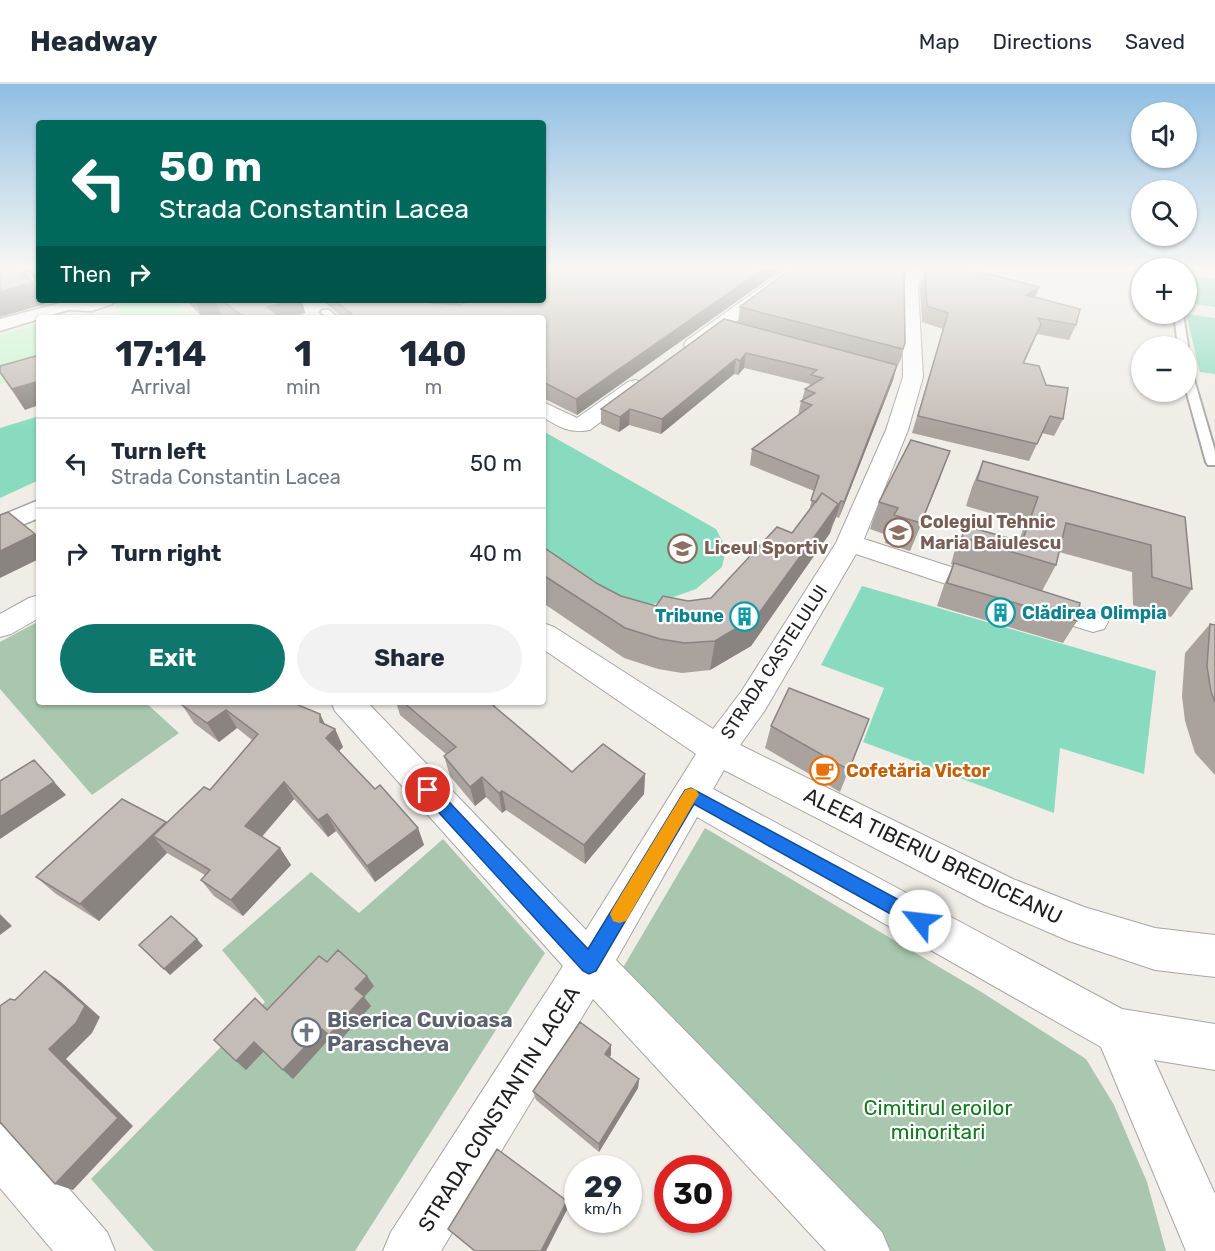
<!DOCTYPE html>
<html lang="en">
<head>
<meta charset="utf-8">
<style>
  :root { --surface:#fff; --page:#f2f2f3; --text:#1f2937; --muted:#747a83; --line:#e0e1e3; --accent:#0f766e }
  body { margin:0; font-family:Rubik,sans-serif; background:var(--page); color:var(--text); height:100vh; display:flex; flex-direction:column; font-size:22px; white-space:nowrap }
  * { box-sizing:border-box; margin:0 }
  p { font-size:20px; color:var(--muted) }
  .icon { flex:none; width:33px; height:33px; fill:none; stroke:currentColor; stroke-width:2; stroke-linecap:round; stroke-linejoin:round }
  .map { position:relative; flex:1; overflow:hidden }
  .sheet { position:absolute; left:36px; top:231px; width:510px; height:390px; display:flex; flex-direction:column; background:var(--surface); border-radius:6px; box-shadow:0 2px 4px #0004 }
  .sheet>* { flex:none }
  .guide { position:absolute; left:36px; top:36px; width:510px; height:183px; border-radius:6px; box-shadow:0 2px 4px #0004; background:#00695c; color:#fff; overflow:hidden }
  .buttons { position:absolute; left:1131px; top:18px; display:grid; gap:12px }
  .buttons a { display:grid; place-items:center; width:66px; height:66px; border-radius:50%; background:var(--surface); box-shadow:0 2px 4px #0004; font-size:30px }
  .speed { position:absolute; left:564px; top:1071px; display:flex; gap:12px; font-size:30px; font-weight:700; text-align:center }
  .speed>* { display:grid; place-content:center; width:78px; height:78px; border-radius:50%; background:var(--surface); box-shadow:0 2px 4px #0004; line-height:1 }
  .speed small { font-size:15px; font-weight:400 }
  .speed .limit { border:9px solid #d22; background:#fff; color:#111 }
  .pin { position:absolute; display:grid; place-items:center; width:51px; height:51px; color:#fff; margin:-26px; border:3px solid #fff; border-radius:50%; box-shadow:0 2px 6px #0007 }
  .me { position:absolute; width:66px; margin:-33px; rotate:299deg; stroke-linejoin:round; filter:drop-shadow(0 0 4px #0008) }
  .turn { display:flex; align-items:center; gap:21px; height:126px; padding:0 24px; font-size:27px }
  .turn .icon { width:78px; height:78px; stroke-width:2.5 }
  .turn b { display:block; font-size:42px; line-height:51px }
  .then { display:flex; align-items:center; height:57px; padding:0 24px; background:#0003; gap:12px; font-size:22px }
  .eta { display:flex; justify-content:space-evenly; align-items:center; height:102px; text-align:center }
  .eta b { font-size:36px; font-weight:700; line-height:42px }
  .cta { display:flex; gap:12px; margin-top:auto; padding:12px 24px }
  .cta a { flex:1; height:69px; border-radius:36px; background:var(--accent); color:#fff; font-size:24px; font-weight:700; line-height:69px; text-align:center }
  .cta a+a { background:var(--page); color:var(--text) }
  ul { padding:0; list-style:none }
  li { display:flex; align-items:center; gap:18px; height:90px; padding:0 24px; border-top:2px solid var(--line) }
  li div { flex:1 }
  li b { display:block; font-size:22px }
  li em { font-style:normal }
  header { display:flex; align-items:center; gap:36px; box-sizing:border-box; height:84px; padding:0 30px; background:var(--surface); border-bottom:2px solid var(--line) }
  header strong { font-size:28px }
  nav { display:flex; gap:33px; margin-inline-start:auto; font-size:21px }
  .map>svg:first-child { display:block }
  .cemetery { fill:#a8c7ae }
  .park { fill:#c6f7cc }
  .pitch { fill:#88dbbe }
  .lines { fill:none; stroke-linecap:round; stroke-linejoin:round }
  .service-casing { stroke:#a6a6a6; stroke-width:4 }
  .minor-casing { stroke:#a6a6a6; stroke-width:2 }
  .tertiary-casing { stroke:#a6a6a6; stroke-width:3 }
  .service { fill:#fff; fill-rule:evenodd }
  .minor { fill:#fff; fill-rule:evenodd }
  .tertiary { fill:#fff; fill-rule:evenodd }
  .wall { fill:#a9a29d }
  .shaded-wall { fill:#89847f }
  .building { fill:#c4bcb6; stroke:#89847f; stroke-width:1.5 }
  .route { fill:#1a73e8; stroke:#114b97; stroke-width:1.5 }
  .slow { fill:#f59e0b }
  .labels { text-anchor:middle; stroke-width:4.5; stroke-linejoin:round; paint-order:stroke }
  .education-label { font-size:18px; font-weight:bold; fill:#785e54; stroke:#fff; text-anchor:start }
  .culture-label { font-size:18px; font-weight:bold; fill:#0d838f; stroke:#fff; text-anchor:start }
  .street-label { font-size:18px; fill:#1f1f1f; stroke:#fff }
  .food-label { font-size:18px; font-weight:bold; fill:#c56008; stroke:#fff; text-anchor:start }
  .near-street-label { font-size:21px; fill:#1f1f1f; stroke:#fff }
  .near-worship-label { font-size:21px; font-weight:bold; fill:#5b616d; stroke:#fff; text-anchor:start }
  .near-park-label { font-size:21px; fill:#117a1e; stroke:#fff }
</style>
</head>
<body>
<header>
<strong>Headway</strong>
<nav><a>Map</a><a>Directions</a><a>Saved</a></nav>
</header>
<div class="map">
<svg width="1215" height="1167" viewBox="0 0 1215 1167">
  <rect width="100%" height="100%" fill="#f0ede6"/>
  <path class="cemetery" d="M39 537V618H145L179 649 92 711 0 605V558Z
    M705 744 983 909 1086 975 1114 1021 1147 1098 1166 1167H883L614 899Z
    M443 755 545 869 355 1167H154L91 1095 265 918 222 866 311 788 359 829Z"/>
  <path class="park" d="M139 216H177L186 229 193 227 198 234H123L115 222Z
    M39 240V290L0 300V251Z"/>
  <path class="pitch" d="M1195 192 1215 195V223L1195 220Z
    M1186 230 1215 234V290L1200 288Z
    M39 332V396L0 414V344Z
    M543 347 716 445 726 465 722 483 696 505 654 520 630 519 543 469Z
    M862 502 1156 587 1144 690 1060 664 1054 729 863 658 884 604 821 581Z"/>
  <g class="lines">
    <defs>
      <path id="service" d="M1179 183H1187V184H1179Z
        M323 226H329L338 234H327L321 228Z
        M1174 230H1183L1188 262 1186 264 1178 262Z
        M1186 282 1191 285 1215 367V381H1208L1206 378 1186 306Z"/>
      <path id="minor" d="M0 183H7L39 197V208L0 192Z
        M789 183H807L700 265H686L684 261 686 257Z
        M908 183H924L918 203 923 293 908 346 864 455 998 498 1002 505 998 512 988 514 856 470 765 626 740 661 1013 795 1084 823 1155 844 1215 851V893L1155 886 1069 857 985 821 724 686 713 705 1122 925 1215 940V986L1154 976 1215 1110V1167H1186L1101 963 697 733 616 876 882 1148 890 1167H826L593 915 441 1167H383L391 1148 563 882 335 627 331 618H367L586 846 696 670 543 565V539L554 543 713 645 741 608 836 459 886 346 903 293 902 203Z
        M635 296 642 298 645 302 642 306 590 346C571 350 558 343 543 333V318L577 334 628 298Z
        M39 511V534L11 550 0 553V530L29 514Z
        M1038 511 1104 531 1108 538 1104 545 1093 548 1028 528 1023 521 1028 514Z
        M0 1040 18 1047 107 1148 115 1167H53L0 1104Z"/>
      <path id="tertiary" d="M71 216H115L112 220 92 227 68 226 0 247V235Z
        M39 416V434L0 450V432Z"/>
    </defs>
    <use href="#service" class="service-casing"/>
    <use href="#minor" class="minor-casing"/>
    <use href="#tertiary" class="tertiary-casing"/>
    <use href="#service" class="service"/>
    <use href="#minor" class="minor"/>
    <use href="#tertiary" class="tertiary"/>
  </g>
  <path class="wall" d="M0 183H12L25 188 13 183H39V205L32 191 26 189 30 196 34 198 39 209V216H43L45 220 0 233Z
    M553 183H785L577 331 543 314V234H343L322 216H469L457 221 543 216Z
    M793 183H906L904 190 905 259 901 275 898 281H897L893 296 839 434 836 433 830 449 751 562 710 586 682 589 658 585 624 574 543 519V463L598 500 621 512 656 522 711 514 792 449 809 427 814 407 750 381 752 365 798 332 801 317 802 316 805 305 809 302 810 300 744 284 738 291 734 290 661 350 629 341 619 348 601 340V325L724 235 894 280 738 238 740 223Z
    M926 183 1039 203 1035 213 1076 241 1069 256 1037 250 1024 280 1046 301 1063 335 1054 352 1042 349 1029 377 912 349 943 245 922 238 920 203Z
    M187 216H302L305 229 287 234H225L221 231 202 234Z
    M0 282 25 326 0 289Z
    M983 377 1185 433 1192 505 1171 533 1133 521 1132 488 1059 468 1056 481 1042 507 1077 537 1063 559 937 522 944 501 953 481 951 480 954 469 966 442 1019 457 1025 440 966 422 972 403Z
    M940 394 910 467 885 459 887 451 870 445 879 418Z
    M1210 540 1215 541V691L1195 669 1185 637 1182 612 1185 569Z
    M396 618H494L495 623 572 688 645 690 644 710 585 780 506 726 502 729 486 713 475 722 450 692 444 672 446 670 400 631Z
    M292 619 320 630 325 640 335 645 343 663 339 667 375 705 418 744 424 761 375 798 336 747 328 753 294 715 262 753 280 764 291 781 243 832 214 812 201 796 205 791 167 769 99 837 56 810 36 793 166 739 210 706 252 656 237 644 219 658 194 639 182 621Z
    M869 635 840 708 765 664 771 642Z
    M327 878 374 902 364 913 371 922 337 960 330 954 293 995 264 967 246 986 236 977Z
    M611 961V971L609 973 639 995 638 1004 599 1068 536 1016 533 1007Z"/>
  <path class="shaded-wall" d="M543 183H552L543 187Z
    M766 183H785L577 331 576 315Z
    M39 186V205L30 188Z
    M26 189 32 199 34 198 39 209V216H43L45 220 0 233V208L20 190Z
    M1039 203 1033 218 1026 211Z
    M195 216H216L221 231 202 234Z
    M278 216H302L305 229 287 234H270L267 223Z
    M433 216H469L437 228 431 219Z
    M746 269 744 284 738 291 740 277Z
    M736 275 734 290 661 350 662 335Z
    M897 281 893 296 839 434 844 418Z
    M39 297V321L25 326 12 305Z
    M630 325 629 341 619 348 620 333Z
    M950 367 940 394 910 467 921 439Z
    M841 417 836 433 833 440 837 423Z
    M838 420 830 449 751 562 710 586 715 557Z
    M35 450 39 455V475L0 494V467Z
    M484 618H494L496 626Z
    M226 626 237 644 219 658 207 639Z
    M320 630 328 648 335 645 343 663 334 672 320 638Z
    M34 676 66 711 0 755V733Z
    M645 690 644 710 585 780 584 761Z
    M482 693 486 713 475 722 470 703Z
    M284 698 294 715 256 759 245 742Z
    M502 707 506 726 502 729 499 709Z
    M327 730 336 747 328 753 318 736Z
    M166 738 180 756 153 752 167 769 99 837 80 820Z
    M418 744 424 761 375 798 367 782Z
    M280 764 291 781 243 832 231 816Z
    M0 830 12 842 0 851Z
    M197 855 203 862 170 891 164 885Z
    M45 887 61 898 100 933 92 949 66 975 133 1042 73 1106 55 1100Z
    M367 892 374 902 364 913 371 922 337 960 329 951 355 905Z
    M322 945 330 954 293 995 283 986Z
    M254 958 264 967 246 986 236 977Z
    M611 961V971L605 980V970Z
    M639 995 638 1004 599 1068V1060Z
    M567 1117 569 1122 546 1167H541Z"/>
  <path class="building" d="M0 183H12L26 189 20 190 34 198 0 208Z
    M30 183H39V186L30 188Z
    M553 183H766L576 315 543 298V234H356L335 216H433L431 219 460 221 472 216H543V187Z
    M793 183H905L904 188 905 259 903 265 740 223Z
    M926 183H961L1039 203 1026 211 1080 225 1076 241 1038 234 1041 240 1023 279 1039 282 1046 301 1068 304 1063 335 1050 332 1037 360 918 332 948 229 927 222 925 189Z
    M221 216H279L282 219 267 223 282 234H245Z
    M724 235 897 281 844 418 841 417 837 423 838 420 822 409 816 418 811 416 819 392 752 365 812 321 801 317 815 309 805 305 823 294 811 291 817 286 746 269 740 277 736 275 662 335 630 325 620 333 601 325Z
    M39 271V297L12 305 0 288V282Z
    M911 356 950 367 921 439 894 431 898 424 879 418Z
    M983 377 1185 433 1192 505 1152 493 1151 461 1066 439 1056 481 962 453 966 442 1022 458 1038 413 977 396Z
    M822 409 838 420 757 532 715 557 685 559 660 555 625 544 543 491V463L598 500 621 512 656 522 663 512 688 517 711 514 777 443 792 449Z
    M8 428 35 450 0 467V431Z
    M954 479 1080 519 1077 537 947 499Z
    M1210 540 1215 541V618L1211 608 1207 582Z
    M789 604 869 635 849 686 771 642Z
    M186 618H291L320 630V638L335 645 326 654 375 705 380 701 418 744 367 782 327 730 318 736 284 698 245 742 280 764 231 816 201 796 210 786 153 752 204 703 210 706 258 650 226 626 207 639 182 621Z
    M403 618H489L572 688 603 660 645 690 584 761 502 707 499 709 482 693 470 703 444 672 456 663Z
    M34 676 54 698 0 733V697Z
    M122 715 166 738 80 820 36 793Z
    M171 832 197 855 164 885 139 861Z
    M338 866 367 892 355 905 364 912 329 951 322 945 283 986 254 958 236 977 214 956 255 914 267 926 319 872 327 878Z
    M45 887 85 922 76 939 49 965 118 1034 55 1100 0 1038V922L10 915 15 916Z
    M580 938 611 961 605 970 639 995 599 1060 533 1007Z
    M497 1065 567 1117 541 1167H475L448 1145Z"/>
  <linearGradient id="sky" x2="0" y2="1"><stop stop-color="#8fbee3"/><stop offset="0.53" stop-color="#f8f7f4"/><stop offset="1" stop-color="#f8f7f4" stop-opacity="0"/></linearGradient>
  <rect width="1215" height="347" fill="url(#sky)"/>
  <path class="route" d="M428 699 433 701 588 865 685 706 691 704 927 831 929 837 927 843 920 846 914 843 694 720 596 887 589 890 583 887 422 710 420 706 422 701Z"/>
  <path class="slow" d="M691 704 696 706 699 711 696 715 626 837 619 839 613 837 610 830 613 824 685 706Z"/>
  <defs>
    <symbol id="school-ring" viewBox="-11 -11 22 22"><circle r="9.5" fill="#fff" stroke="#8d6e63" stroke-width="1.5"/><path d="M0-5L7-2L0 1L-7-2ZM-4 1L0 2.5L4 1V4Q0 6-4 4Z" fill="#8d6e63"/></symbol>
    <symbol id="university-ring" viewBox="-11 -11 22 22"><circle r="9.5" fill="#fff" stroke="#8d6e63" stroke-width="1.5"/><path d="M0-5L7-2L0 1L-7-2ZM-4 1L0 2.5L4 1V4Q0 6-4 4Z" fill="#8d6e63"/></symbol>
    <symbol id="building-ring" viewBox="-11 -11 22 22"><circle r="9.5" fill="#fff" stroke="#0f9aa8" stroke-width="1.5"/><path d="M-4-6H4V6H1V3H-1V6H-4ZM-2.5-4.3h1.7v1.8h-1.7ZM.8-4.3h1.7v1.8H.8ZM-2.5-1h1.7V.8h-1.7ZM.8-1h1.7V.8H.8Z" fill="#0f9aa8"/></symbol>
    <symbol id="cafe-ring" viewBox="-11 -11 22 22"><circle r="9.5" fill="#fff" stroke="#e8710a" stroke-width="1.5"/><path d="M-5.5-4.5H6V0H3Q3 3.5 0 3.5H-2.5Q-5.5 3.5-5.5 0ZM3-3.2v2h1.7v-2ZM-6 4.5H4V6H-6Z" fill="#e8710a"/></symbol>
    <symbol id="church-ring" viewBox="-11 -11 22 22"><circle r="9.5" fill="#fff" stroke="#6b7280" stroke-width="1.5"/><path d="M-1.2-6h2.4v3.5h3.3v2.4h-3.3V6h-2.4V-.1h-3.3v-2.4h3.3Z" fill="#6b7280"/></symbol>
  </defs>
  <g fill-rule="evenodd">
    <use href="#school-ring" x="882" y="432" width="33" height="33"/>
    <use href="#university-ring" x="666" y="448" width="33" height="33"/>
    <use href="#building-ring" x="984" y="512" width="33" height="33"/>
    <use href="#building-ring" x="728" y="516" width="33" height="33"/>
    <use href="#cafe-ring" x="808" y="670" width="33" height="33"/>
    <use href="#church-ring" x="290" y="932" width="33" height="33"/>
  </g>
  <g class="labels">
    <g class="education-label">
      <text x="920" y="444">Colegiul Tehnic<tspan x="920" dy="21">Maria Baiulescu</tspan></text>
      <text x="704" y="470">Liceul Sportiv</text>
    </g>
    <g class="culture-label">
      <text x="1022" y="535">Clădirea Olimpia</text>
      <text x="724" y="538" text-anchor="end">Tribune</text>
    </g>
    <g class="street-label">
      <text transform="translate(774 578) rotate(-57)" y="6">STRADA CASTELULUI</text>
    </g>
    <g class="food-label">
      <text x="846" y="693">Cofetăria Victor</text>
    </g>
    <g class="near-street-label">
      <text transform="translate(933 772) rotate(26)" y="7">ALEEA TIBERIU BREDICEANU</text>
      <text transform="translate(499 1025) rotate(-58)" y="7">STRADA CONSTANTIN LACEA</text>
    </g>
    <g class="near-worship-label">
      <text x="327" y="943">Biserica Cuvioasa<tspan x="327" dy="24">Parascheva</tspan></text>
    </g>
    <g class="near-park-label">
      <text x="938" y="1031">Cimitirul eroilor<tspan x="938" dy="24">minoritari</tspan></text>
    </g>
  </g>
</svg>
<div class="buttons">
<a><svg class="icon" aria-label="sound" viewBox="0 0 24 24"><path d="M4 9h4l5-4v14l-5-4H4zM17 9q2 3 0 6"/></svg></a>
<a><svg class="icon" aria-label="search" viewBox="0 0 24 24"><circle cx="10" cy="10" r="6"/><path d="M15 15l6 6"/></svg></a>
<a>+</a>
<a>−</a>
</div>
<div class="speed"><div>29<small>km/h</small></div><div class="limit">30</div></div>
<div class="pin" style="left:428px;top:706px;background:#d93025"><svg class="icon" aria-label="arrive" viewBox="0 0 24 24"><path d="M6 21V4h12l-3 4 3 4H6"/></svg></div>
<svg class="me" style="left:920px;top:837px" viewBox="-20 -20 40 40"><circle r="19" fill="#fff"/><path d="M0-13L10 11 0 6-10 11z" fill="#1a73e8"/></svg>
<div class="guide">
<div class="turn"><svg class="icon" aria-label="left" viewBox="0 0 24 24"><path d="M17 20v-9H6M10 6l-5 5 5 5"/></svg><div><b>50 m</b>Strada Constantin Lacea</div></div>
<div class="then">Then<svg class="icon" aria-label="right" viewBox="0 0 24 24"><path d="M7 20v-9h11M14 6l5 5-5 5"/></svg></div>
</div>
<section class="sheet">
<div class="eta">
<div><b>17:14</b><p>Arrival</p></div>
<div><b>1</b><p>min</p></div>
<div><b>140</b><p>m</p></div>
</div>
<ul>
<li><svg class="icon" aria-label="left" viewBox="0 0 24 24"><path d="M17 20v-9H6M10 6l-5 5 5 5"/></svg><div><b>Turn left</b><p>Strada Constantin Lacea</p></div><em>50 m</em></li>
<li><svg class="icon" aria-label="right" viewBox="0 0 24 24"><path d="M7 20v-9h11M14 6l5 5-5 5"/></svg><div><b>Turn right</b></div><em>40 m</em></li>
</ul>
<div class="cta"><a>Exit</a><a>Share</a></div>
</section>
</div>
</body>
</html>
